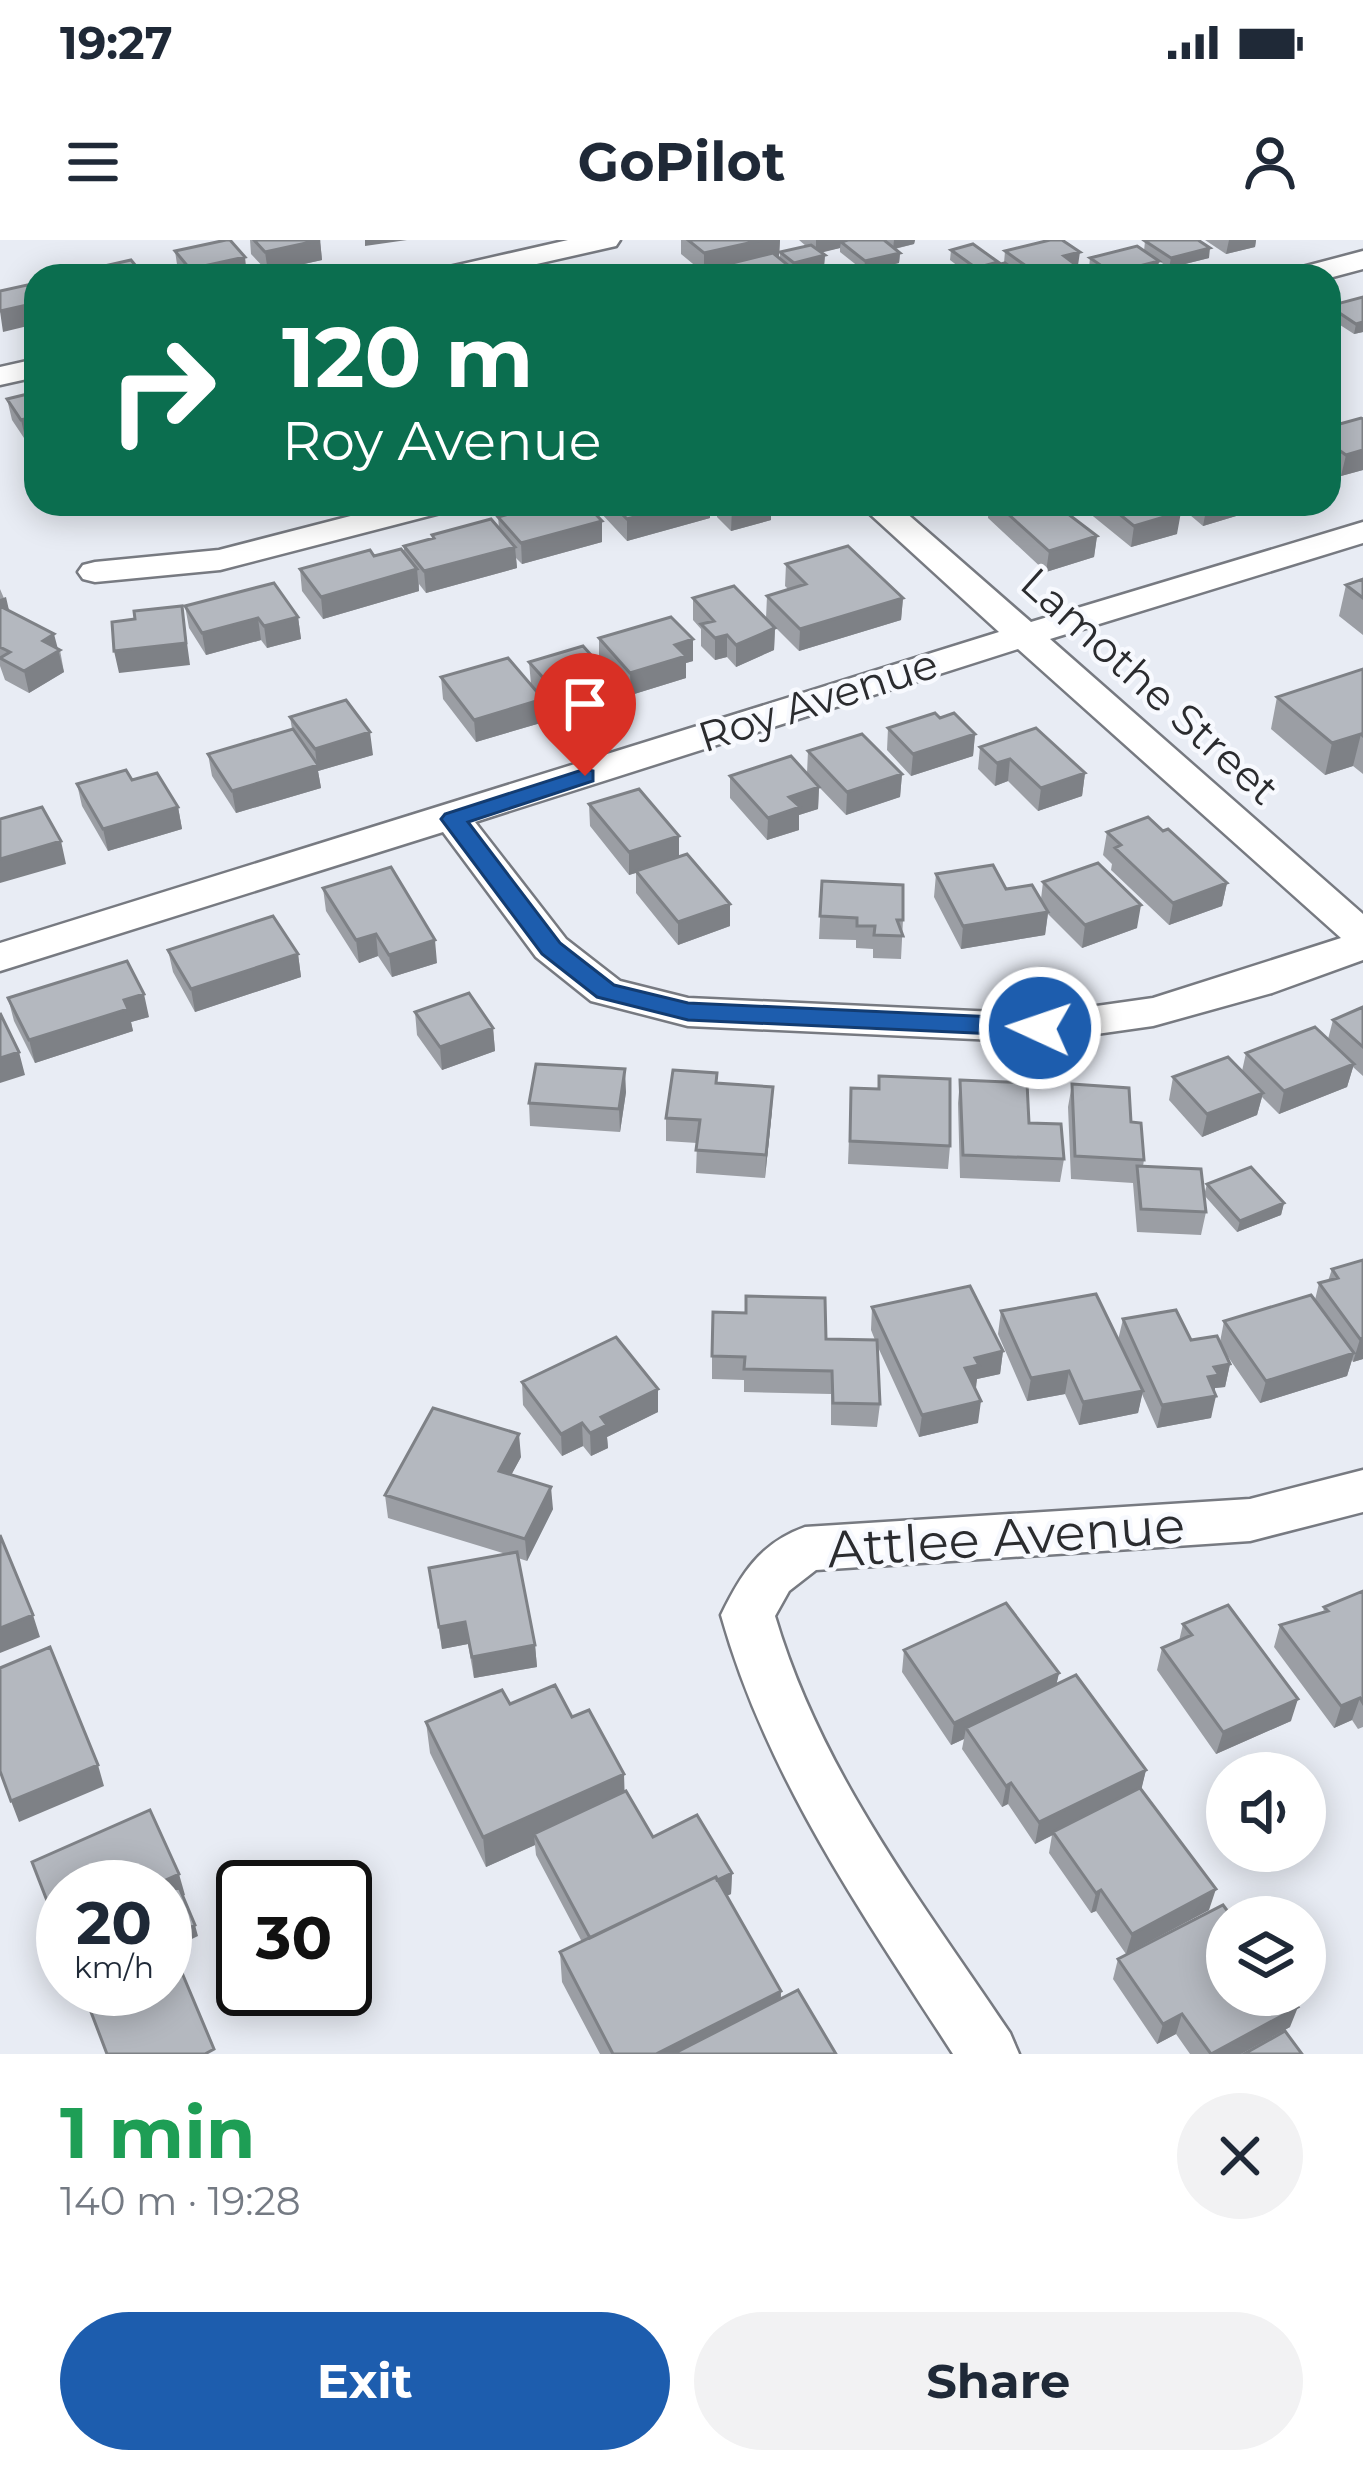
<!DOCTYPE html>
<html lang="en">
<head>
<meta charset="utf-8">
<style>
  :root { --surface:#fff; --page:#f2f2f3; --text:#1f2937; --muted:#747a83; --accent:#1d5dae }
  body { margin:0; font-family:Montserrat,sans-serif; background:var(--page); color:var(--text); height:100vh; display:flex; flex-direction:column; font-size:45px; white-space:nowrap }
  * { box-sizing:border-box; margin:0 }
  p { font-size:39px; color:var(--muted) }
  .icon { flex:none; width:66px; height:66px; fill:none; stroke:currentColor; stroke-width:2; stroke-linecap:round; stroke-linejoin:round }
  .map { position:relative; height:1814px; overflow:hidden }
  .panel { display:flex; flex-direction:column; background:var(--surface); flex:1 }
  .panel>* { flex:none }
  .top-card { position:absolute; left:24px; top:24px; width:1317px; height:252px; border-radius:36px; box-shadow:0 6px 30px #0003; background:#0b6e4f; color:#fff; overflow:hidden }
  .buttons { position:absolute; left:1206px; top:1512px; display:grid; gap:24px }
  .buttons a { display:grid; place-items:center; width:120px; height:120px; border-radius:50%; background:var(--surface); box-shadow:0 6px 30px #0003; font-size:60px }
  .speed { position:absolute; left:36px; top:1620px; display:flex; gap:24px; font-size:60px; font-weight:700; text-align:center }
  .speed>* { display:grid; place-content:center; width:156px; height:156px; border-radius:50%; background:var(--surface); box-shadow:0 6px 30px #0003; line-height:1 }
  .speed small { font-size:30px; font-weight:400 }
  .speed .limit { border:6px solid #111; border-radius:18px; background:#fff; color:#111 }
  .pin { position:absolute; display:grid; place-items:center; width:102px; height:102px; color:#fff; margin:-123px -51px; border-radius:50% 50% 50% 0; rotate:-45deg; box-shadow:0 0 12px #0007 }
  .pin .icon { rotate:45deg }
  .me { position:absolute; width:132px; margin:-66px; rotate:273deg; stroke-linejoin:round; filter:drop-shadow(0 0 9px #0008) }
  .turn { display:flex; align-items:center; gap:42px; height:252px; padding:0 60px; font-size:54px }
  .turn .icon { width:156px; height:156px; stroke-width:2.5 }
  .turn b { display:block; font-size:84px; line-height:102px }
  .round { display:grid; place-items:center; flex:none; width:126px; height:126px; border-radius:63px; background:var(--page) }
  .headline { display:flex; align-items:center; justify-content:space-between; height:204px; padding:0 60px }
  h1 { font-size:72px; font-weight:700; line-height:90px; color:#1e9e55 }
  .button { display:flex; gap:24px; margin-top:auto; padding:24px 60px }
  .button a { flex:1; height:138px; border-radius:72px; background:var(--accent); color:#fff; font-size:48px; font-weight:700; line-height:138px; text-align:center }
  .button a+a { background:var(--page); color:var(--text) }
  .status { display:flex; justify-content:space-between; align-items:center; height:84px; padding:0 60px; background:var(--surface); direction:ltr }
  .status svg { height:33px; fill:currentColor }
  header { display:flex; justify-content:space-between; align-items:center; height:156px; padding:0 60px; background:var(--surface); font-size:54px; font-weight:700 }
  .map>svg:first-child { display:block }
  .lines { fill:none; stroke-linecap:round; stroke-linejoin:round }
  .street-casing { stroke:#777a81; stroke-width:5 }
  .street { fill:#fff; fill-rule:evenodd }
  .wall { fill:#9b9ea4 }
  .shaded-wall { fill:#7e8186 }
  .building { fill:#b4b8bf; stroke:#7e8186; stroke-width:3 }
  .route { fill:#1d5dae; stroke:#133c71; stroke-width:3 }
  .labels { text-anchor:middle; stroke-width:9; stroke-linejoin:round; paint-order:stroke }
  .street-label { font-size:42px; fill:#2b2c2f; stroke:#f7f9fe }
  .near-street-label { font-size:51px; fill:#2b2c2f; stroke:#f7f9fe }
</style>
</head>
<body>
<div class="status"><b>19:27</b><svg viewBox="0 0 49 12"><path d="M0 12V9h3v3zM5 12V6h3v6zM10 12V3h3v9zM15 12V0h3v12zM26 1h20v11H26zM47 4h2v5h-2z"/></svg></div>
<header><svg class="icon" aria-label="menu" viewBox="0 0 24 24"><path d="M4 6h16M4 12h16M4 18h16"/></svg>GoPilot<svg class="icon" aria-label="person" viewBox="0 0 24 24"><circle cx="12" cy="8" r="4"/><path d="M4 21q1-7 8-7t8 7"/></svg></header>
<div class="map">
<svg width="1363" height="1814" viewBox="0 0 1363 1814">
  <rect width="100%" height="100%" fill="#e8ecf4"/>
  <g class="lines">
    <defs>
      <path id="street" d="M568 0H620L616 6 484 36H431L436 30Z
        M1363 11V29L1329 38 1286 36 1291 30Z
        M36 119V137L0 145V127Z
        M397 264H453L448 271 220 330 95 342 83 339 78 332 83 325 95 322 219 310Z
        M859 264H896L1031 382 1363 282V303L1050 399 1363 674V720L1272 753 1153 786 1040 802 688 786 591 761 536 717 443 592 0 731V703L999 392ZM1018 409 1341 698 1153 758 1040 774 688 758 620 741 566 699 475 582Z
        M1363 1230V1272L1250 1301 816 1330 789 1351 775 1376C821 1532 920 1659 1010 1793L1019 1814H953C862 1673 767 1538 721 1375 741 1334 760 1303 805 1287L1250 1259Z"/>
    </defs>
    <use href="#street" class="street-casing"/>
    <use href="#street" class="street"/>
  </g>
  <path class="wall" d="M250 0H320L322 20 268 32 251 14Z
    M681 0H780L779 16H777L780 19V12L806 6 799 0H915L914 4 895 9 900 13 899 23 864 31 840 12V8L821 12 825 15 824 26 794 33V36H720V29L704 33 681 14Z
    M1205 0H1256L1255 7 1226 14Z
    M1145 1 1209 18 1169 28 1159 21 1157 31 1139 36H1100L1089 28 1090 18 1144 11Z
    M951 10 998 25 1004 23 1005 11 1078 26 1084 31 1083 36H954L967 33 950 20Z
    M175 11 247 36H182L178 31Z
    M1363 57V92L1354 94 1337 83 1334 100 1329 101V66Z
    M36 152V198L26 201 12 180 7 159Z
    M1363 179V230L1341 236 1329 227V187Z
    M600 264H710V278L627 301 600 272Z
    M717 264H774L771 265V280L731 291 717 277Z
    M989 264H1055L1097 296 1094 317 1046 332 988 278Z
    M1083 264H1171L1177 294 1131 307 1083 268Z
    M1177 264H1267L1266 267 1203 286Z
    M498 277 602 302 522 324 516 318 517 328 426 353 419 344V351L323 379 302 351 300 329 404 313V306L432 299V295L499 288Z
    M786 324 903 358 901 380 799 411 766 378 767 356 789 350 785 346Z
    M1363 339V395L1339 376 1346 345Z
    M0 349 9 370 60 410 64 432 29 453 5 440 0 426Z
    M693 358 775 388 774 410 736 427 727 417 715 420 701 406V389L693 380Z
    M185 366 298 377 301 399 267 408 261 400 206 415 189 388Z
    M599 398 693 399V421L686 423V438L631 455 599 420Z
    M529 422 608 434V456L556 474 531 444Z
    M1363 429V534L1353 526 1325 535 1271 489 1277 457Z
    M441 437 543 459 544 482 476 502 443 459Z
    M290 477 373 515 318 531 321 548 236 573 212 536 208 514 292 489Z
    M940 478 975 494 973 516 911 536 887 510 888 488Z
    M980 507 1085 533 1082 556 1038 571 1008 541 995 546 978 529Z
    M808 511 902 534 900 557 846 575 819 547 818 569 799 575V590L767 600 730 558V536L807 533Z
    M132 540 178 567 182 589 108 611 82 566 77 544Z
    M589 564 679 596V616L730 664V686L678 705 636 653V633L629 635 590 586Z
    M1163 591 1227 643 1222 666 1169 685 1111 630 1112 624 1103 615 1107 592Z
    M936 634 1006 649 1041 659 1043 642 1137 688 1082 708 1048 674 1045 695 961 709 934 657Z
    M822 641 903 680 901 719 873 718V709L856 708V700L819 699Z
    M323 648 437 723 392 737 378 716 359 723 326 671Z
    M168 710 298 714 301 737 195 772 173 732Z
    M8 758 149 777 131 782 133 791 35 823 14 781Z
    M1363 767V836L1353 827 1347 847 1279 874 1262 857 1257 875 1202 897 1169 860 1173 837 1242 831 1246 813 1328 799 1333 780Z
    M415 772 493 788 495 811 442 830 417 795Z
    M960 840 1029 883 1064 919 1060 942 960 938 958 863Z
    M717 843 772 870 765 938 696 933 697 903 666 901V878Z
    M1072 844 1131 882 1144 920 1143 926 1206 972 1201 995 1137 992 1133 943 1071 939 1068 867Z
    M851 848 950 906 948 929 848 924Z
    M626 852 620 892 530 886 529 863Z
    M1207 944 1284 963 1281 975 1237 992 1204 955Z
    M1363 1020V1119L1353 1122 1352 1120 1347 1136 1260 1163 1224 1111 1230 1124 1225 1147 1215 1148 1211 1178 1157 1188 1142 1154 1138 1173 1079 1185 1065 1154 1027 1161 998 1094 1001 1071 1118 1100 1123 1079 1191 1100 1220 1102 1224 1081 1315 1060 1319 1043 1328 1041 1332 1029Z
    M872 1067 1003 1111 1000 1134 977 1139 975 1148 978 1183 919 1197 877 1105 880 1164 877 1187 831 1185V1154L744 1152V1140L712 1139V1116L826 1099 875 1100 871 1090Z
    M522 1142 658 1149V1172L607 1197 608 1208 591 1216 583 1206 562 1216 523 1165Z
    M521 1217 511 1235 553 1269 527 1321 518 1318 535 1405 537 1427 474 1438 468 1404 442 1409 429 1328 506 1314 388 1278 385 1255Z
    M1363 1351V1487L1358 1489 1352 1480 1334 1488 1274 1407 1280 1385 1323 1373 1324 1367Z
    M1183 1384 1291 1481 1216 1514 1157 1430 1162 1408 1179 1401Z
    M904 1410 1059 1433 1056 1445 1146 1530 1141 1549 1209 1670 1126 1714 1096 1671 1091 1673 1049 1613 1052 1595 1035 1604 1008 1564 1002 1567 962 1509 964 1499 951 1505 902 1432Z
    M510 1464 572 1477 624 1534V1551L653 1597 732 1633 731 1654 726 1656 781 1751V1759L836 1814H600L562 1742 560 1712 582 1702 536 1615 535 1605 486 1627 430 1513 426 1482Z
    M1118 1719 1290 1787 1241 1814H1190L1176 1794 1157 1804 1113 1739Z"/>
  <path class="shaded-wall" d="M320 0 322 20 268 32 265 12Z
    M365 0H407L365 6Z
    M762 0H780L779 16 723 29 720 26V29L704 33V13Z
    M816 0H851L841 2 840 8 816 14Z
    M894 0H915L914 4 893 9Z
    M1229 0H1256L1255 7 1226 14Z
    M1210 8 1209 18 1169 28 1171 18Z
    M1080 12 1077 32 1084 31 1083 36H1062L1064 16Z
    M900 13 899 23 864 31 865 21Z
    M825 15 824 26 794 33V36H772L793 31 794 23Z
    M245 17 247 36H191L190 29Z
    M1159 21 1157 31 1139 36H1112V33Z
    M36 63V84L3 92 0 71Z
    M1338 80 1334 100 1329 101V82Z
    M1363 82V92L1354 94 1356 84Z
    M36 176V198L26 201 21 180Z
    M1363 210V230L1341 236 1346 215Z
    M683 264H710V278L627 301V279Z
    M751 264H774L771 265V280L731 291 732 269Z
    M1267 264 1266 267 1203 286 1207 265Z
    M1181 272 1177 294 1131 307 1134 286Z
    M602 281V302L522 324 521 303Z
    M1097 296 1094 317 1046 332 1049 311Z
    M515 307 517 328 426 353 424 331Z
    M417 329 419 351 323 379 321 357Z
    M6 357 11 379 0 382V359Z
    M903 358 901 380 799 411 800 389Z
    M182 366 190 425 119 433 114 411Z
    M298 377 301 399 267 408 264 386Z
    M258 378 261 400 206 415 202 393Z
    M775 388 774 410 736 427V405Z
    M54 394 64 432 29 453 24 431 43 401Z
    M727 395V417L715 420V398Z
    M693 399V421L686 423V438L631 455 630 433 675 405Z
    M608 434V456L556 474V452Z
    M543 459 544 482 476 502 474 480Z
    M370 492 373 515 318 531 321 548 236 573 232 551 317 525 315 509Z
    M975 494 973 516 911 536 913 514Z
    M1361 494 1353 526 1325 535 1332 503Z
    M1010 519 1008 541 995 546 997 523Z
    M1085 533 1082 556 1038 571 1041 548Z
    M902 534 900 557 846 575 847 552Z
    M819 547 818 569 799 575V590L767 600 768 578 789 557Z
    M178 567 182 589 108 611 103 589Z
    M679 596V619L629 635V612Z
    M61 601 66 624 0 643V619Z
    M1227 643 1222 666 1169 685 1173 663Z
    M730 664V686L678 705V682Z
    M1141 665 1137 688 1082 708 1085 685Z
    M1048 672 1045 695 961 709 963 686Z
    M376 694 378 716 359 723 356 700Z
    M435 700 437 723 392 737 389 715Z
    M298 714 301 737 195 772 191 749Z
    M144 754 149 777 131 782 133 791 35 823 29 800 124 760Z
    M493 788 495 811 442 830 440 807Z
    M19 812 25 835 0 843V818Z
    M1354 824 1347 847 1279 874 1284 851Z
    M625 829 626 852 620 892 619 869Z
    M773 847 772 870 765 938 766 915Z
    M1263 853 1257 875 1202 897 1207 874Z
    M1284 963 1281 975 1237 992 1240 981Z
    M1363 1098V1119L1353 1122 1360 1099Z
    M1003 1111 1000 1134 977 1139 976 1148 965 1128 975 1118Z
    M1354 1113 1347 1136 1260 1163 1266 1141Z
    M1230 1124 1225 1147 1215 1148 1214 1156H1216L1211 1178 1157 1188 1162 1165 1208 1137 1214 1127Z
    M1069 1131 1065 1154 1027 1161 1031 1138Z
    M658 1149V1172L607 1197 608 1208 591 1216 590 1193 601 1177Z
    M1143 1151 1138 1173 1079 1185 1083 1162Z
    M981 1161 978 1183 919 1197 922 1175Z
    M582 1183 583 1206 562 1216 561 1194Z
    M519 1194 521 1217 501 1254 499 1231Z
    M551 1247 553 1269 527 1321 525 1299Z
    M33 1375 40 1397 0 1413V1388Z
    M465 1382 468 1404 442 1409 439 1387Z
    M535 1405 537 1427 474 1438 472 1417Z
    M1059 1433 1054 1455 966 1488 964 1499 951 1505 954 1483Z
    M1360 1458 1352 1480 1334 1488 1341 1466Z
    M1298 1459 1291 1481 1216 1514 1223 1492Z
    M98 1525 104 1546 19 1582 11 1561Z
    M1146 1530 1141 1551 1035 1604 1039 1582Z
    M624 1534 625 1564 534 1594 535 1605 486 1627 483 1597Z
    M1011 1543 1008 1564 1002 1567 1006 1546Z
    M732 1633 731 1654 591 1719 590 1698Z
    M179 1634 185 1655 165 1664V1647H150Z
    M1216 1649 1209 1670 1126 1714 1132 1694Z
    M1101 1650 1096 1671 1091 1673 1096 1653Z
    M195 1685 198 1696 165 1712V1700Z
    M781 1751 779 1780 712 1814H656Z
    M1298 1767 1290 1787 1241 1814H1212Z
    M1182 1774 1176 1794 1157 1804 1163 1784Z"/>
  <path class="building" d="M226 0H230L245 17 190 29 175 11Z
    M254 0H320L265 12Z
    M688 0H762L704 13Z
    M848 0H884L900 13 865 21 841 2Z
    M1050 0H1062L1080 12 1064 16 1084 31 1063 36H1040L1005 11Z
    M1150 0H1198L1210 8 1171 18 1145 1Z
    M973 4 998 22 976 28 951 10Z
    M811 5 825 15 794 23 780 12Z
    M1137 6 1159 21 1112 33 1090 18Z
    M773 13 794 30 772 36H732L720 26Z
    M131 20 144 36H81L78 32Z
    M1005 23 1023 36H954Z
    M539 26 550 36H495Z
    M36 43V63L0 71V51Z
    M1363 57V82L1356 84 1329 66Z
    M36 152V176L21 180 7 159Z
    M1361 178 1363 179V210L1346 215 1329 203V187Z
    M546 264H586L602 281 521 303 498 277Z
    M612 264H683L627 279Z
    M726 264H751L732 269Z
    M997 264H1055L1097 296 1049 311Z
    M1107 264H1171L1181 272 1134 286Z
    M491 279 515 307 424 331 404 306 434 298 432 295Z
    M848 306 903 358 800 389 767 356 806 344 786 324Z
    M401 309 417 329 321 357 300 329 370 310 374 316Z
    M1363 339V358L1346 345Z
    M274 343 298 377 264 386 258 378 202 393 185 366Z
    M734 346 775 388 736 405 727 395 715 398 701 384 714 381 693 358Z
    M0 366 54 394 43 401 60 410 24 431 0 418 10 412 0 407Z
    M182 366 186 403 114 411 112 382 135 379 134 371Z
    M671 377 693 399 675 405 686 416 630 433 599 398Z
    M583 406 608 434 556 452 529 422Z
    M508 418 543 459 474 480 441 437Z
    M1363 429V496L1361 494 1332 503 1277 457Z
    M346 460 370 492 315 509 290 477Z
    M935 473 940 478 954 473 975 494 913 514 888 488Z
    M1036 488 1085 533 1041 548 1010 519 997 523 980 507Z
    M293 489 318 525 232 551 208 514Z
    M862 494 902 534 847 552 808 511Z
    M791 516 819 547 789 557 800 567 768 578 730 536Z
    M126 530 132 540 157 533 178 567 103 589 77 544Z
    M639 549 679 596 629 612 589 564Z
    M42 567 61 601 0 619V579Z
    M1148 577 1163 591 1168 589 1227 643 1173 663 1115 608 1121 605 1107 592Z
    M687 614 730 664 678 682 636 631Z
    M1098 623 1141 665 1085 685 1043 642Z
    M993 625 1006 649 1032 645 1048 672 963 686 936 634Z
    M391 627 435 700 389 715 376 694 356 700 323 648Z
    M822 641 903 645V680H897L903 696 874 695 875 686H857V678L820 676Z
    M273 676 298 714 191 749 168 710Z
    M127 721 144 754 124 760 128 769 29 800 8 758Z
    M469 753 493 788 440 807 415 772Z
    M1363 767V807L1333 780Z
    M0 773 19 812 0 818Z
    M1315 787 1354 824 1284 851 1246 813Z
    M1228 817 1263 853 1207 874 1173 837Z
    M536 824 625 829 619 869 529 863Z
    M673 830 717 833 716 843 773 847 766 915 696 910 700 880 666 878Z
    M879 836 950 839V906L850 901 851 848 879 849Z
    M960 840 1027 843 1029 883 1061 884 1064 919 963 915Z
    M1072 844 1129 848 1131 882 1141 883 1144 920 1075 916Z
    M1137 926 1201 929 1206 972 1141 969Z
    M1251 927 1284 963 1240 981 1207 944Z
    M1363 1020V1098L1360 1099 1319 1043 1338 1038 1332 1029Z
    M970 1046 1003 1111 975 1118 979 1125 965 1128 981 1161 922 1175 872 1067Z
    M1096 1054 1143 1151 1083 1162 1069 1131 1031 1138 1001 1071Z
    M1311 1055 1354 1113 1266 1141 1224 1081Z
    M746 1056 825 1058 826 1099 877 1100 880 1164 833 1163 832 1131 744 1129 745 1117 712 1116 713 1072 746 1073Z
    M1176 1070 1191 1100 1217 1096 1230 1124 1214 1127 1219 1135 1208 1137 1216 1156 1162 1165 1123 1079Z
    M616 1097 658 1149 601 1177 607 1185 590 1193 582 1183 561 1194 522 1142Z
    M433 1168 519 1194 499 1231 551 1247 525 1299 385 1255Z
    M0 1295 33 1375 0 1388Z
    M517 1312 535 1405 472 1417 465 1382 439 1387 429 1328Z
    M1363 1351V1463L1360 1458 1341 1466 1280 1385 1328 1371 1324 1367Z
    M1006 1363 1059 1433 954 1483 904 1410Z
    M1228 1365 1298 1459 1223 1492 1162 1408 1192 1395 1183 1384Z
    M50 1407 98 1525 11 1561 0 1531V1428Z
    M1076 1435 1146 1530 1039 1582 1011 1543 1006 1546 966 1488Z
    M555 1445 572 1477 589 1470 624 1534 483 1597 426 1482 502 1450 510 1464Z
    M1140 1548 1216 1649 1132 1694 1101 1650 1096 1653 1053 1592Z
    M626 1551 653 1597 697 1575 732 1633 717 1640 716 1637 590 1698 534 1594Z
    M150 1570 179 1634 150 1647H63V1687L58 1689 32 1622Z
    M716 1637 781 1751 656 1814H613L560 1712Z
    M179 1647 195 1685 165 1700V1653Z
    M1223 1665 1232 1677H1227V1755H1289L1298 1767 1211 1814 1182 1774 1163 1784 1118 1719Z
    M172 1709 214 1809 205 1814H107L83 1751 87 1749H165V1712Z
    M798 1750 836 1814H673Z
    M1285 1791 1302 1814H1244Z"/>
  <path class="route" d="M585 529 593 531V541L468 582 560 703 614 745 688 763 1040 779 1053 788 1040 796 688 780 597 757 542 714 441 579 445 574Z"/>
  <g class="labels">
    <g class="street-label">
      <text transform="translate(1150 446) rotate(42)" y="15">Lamothe Street</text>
      <text transform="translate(818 460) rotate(-18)" y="15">Roy Avenue</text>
    </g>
    <g class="near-street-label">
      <text transform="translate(1006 1297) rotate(-4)" y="18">Attlee Avenue</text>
    </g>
  </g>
</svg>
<div class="buttons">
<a><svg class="icon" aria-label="sound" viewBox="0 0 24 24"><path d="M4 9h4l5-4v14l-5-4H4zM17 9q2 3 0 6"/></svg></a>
<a><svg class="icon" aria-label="layers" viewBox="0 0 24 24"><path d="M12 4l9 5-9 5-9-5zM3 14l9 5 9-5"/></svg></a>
</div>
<div class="speed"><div>20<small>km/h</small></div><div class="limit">30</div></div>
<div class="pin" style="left:585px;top:536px;background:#d93025"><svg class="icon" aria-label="arrive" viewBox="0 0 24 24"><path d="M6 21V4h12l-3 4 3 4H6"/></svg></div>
<svg class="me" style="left:1040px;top:788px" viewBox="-20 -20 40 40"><circle r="17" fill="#1d5dae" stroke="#fff" stroke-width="3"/><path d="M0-11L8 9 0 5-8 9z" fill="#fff"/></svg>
<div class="top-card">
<div class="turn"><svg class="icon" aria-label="right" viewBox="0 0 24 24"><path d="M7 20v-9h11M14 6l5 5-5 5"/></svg><div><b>120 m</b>Roy Avenue</div></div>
</div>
</div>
<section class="panel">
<div class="headline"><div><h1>1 min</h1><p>140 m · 19:28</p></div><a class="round"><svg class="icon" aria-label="close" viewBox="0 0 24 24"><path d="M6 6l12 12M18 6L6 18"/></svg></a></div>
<div class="button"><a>Exit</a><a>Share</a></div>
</section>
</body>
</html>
